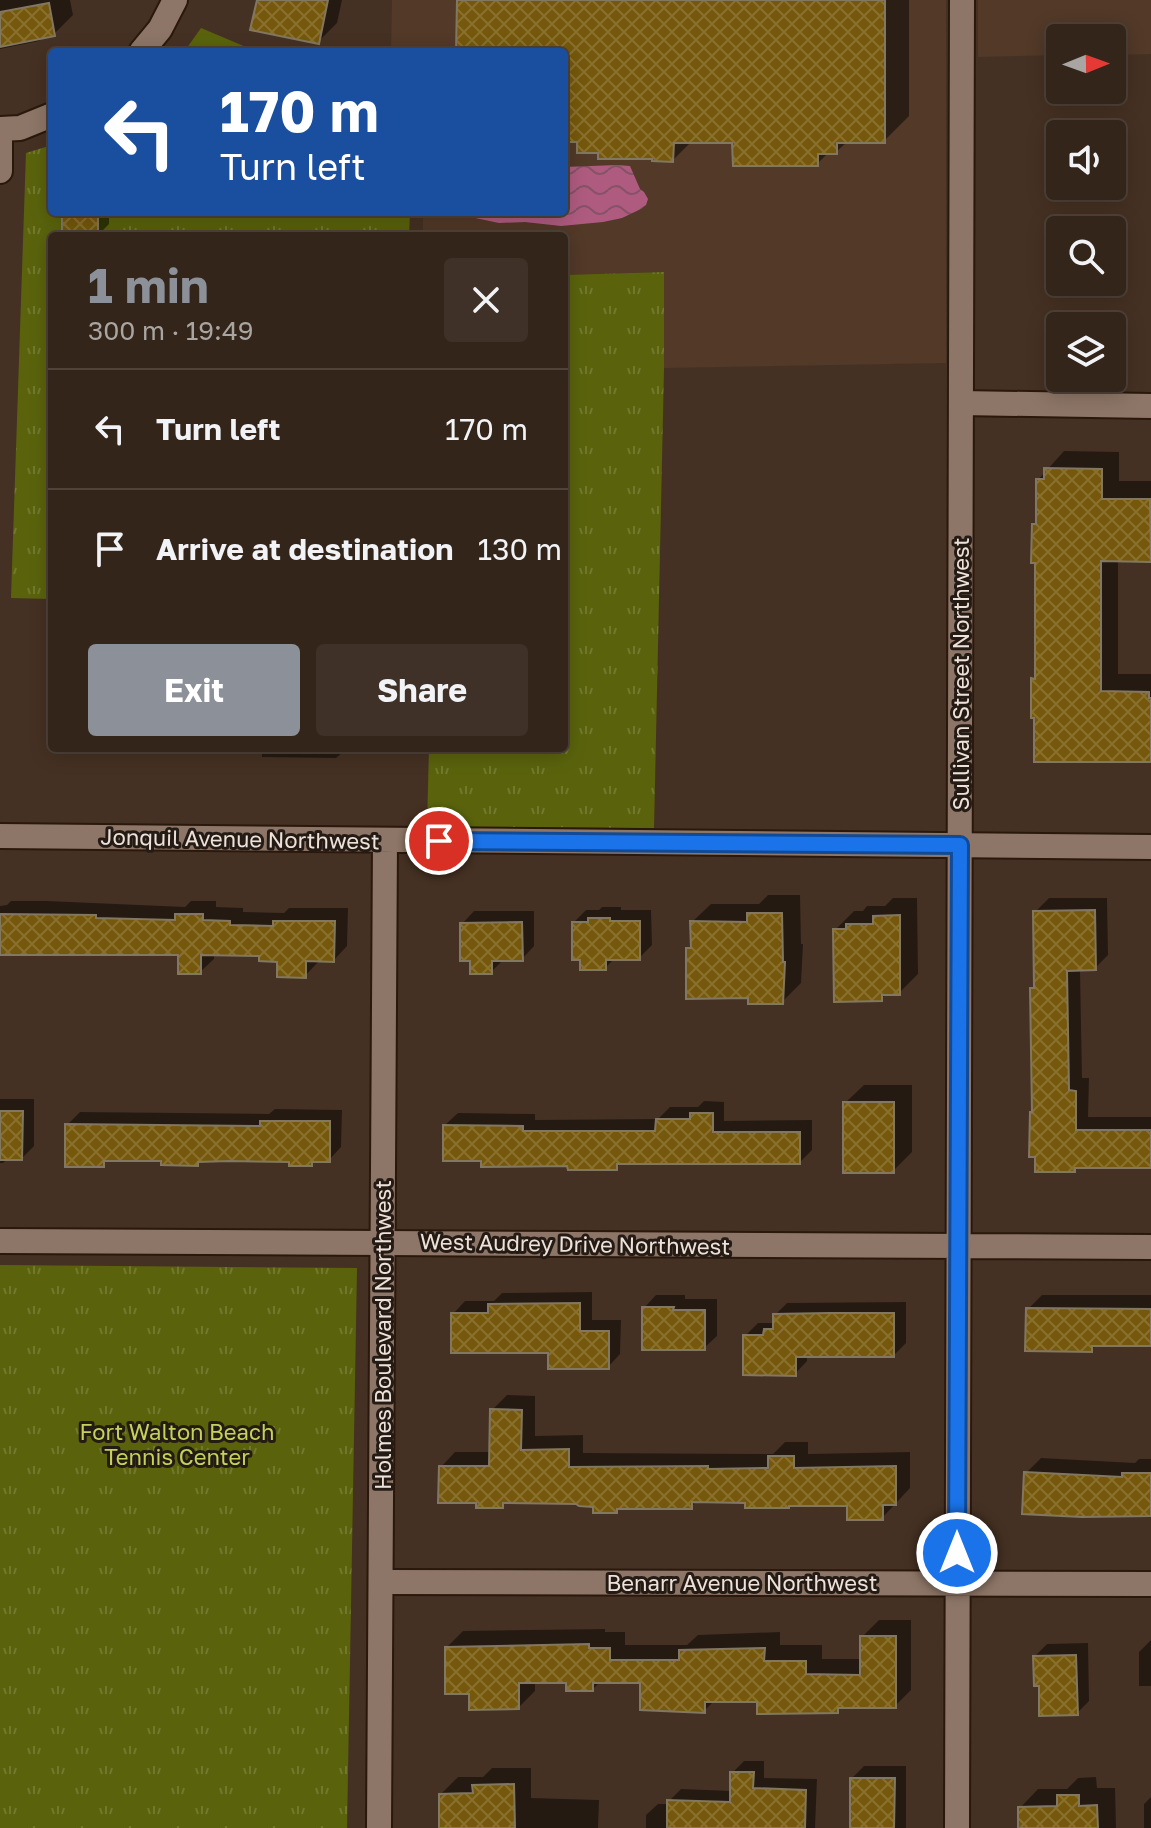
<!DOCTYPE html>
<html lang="en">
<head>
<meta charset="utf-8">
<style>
  :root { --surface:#34251a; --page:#3f3127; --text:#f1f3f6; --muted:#a9a5a2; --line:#4e4239; --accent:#8c9099 }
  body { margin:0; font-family:"Golos Text",sans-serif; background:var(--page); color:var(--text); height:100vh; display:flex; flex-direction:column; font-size:30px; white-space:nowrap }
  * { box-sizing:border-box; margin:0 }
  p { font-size:26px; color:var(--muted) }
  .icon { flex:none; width:44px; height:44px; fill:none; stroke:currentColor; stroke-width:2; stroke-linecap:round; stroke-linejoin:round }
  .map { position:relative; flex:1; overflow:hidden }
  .panel { position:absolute; left:48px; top:232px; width:520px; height:520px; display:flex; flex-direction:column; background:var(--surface); border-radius:8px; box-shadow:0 4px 20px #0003,0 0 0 2px var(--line) }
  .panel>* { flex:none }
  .banner { position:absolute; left:48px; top:48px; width:520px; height:168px; border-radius:8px; box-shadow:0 4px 20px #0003,0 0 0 2px var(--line); background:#1a4fa0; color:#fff; overflow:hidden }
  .needle { width:52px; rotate:89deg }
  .fabs { position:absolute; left:1046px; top:24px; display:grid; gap:16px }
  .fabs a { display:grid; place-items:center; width:80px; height:80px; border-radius:8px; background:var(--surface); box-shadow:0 4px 20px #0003,0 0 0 2px var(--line); font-size:40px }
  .pin { position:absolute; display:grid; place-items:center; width:68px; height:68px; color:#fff; margin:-34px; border:4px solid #fff; border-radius:50%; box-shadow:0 2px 8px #0007 }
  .me { position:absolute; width:88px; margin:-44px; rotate:0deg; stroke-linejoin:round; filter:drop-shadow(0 0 6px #0008) }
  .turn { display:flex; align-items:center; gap:28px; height:168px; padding:0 40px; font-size:36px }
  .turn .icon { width:104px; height:104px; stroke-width:2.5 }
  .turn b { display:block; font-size:56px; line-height:68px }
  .round { display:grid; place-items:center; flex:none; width:84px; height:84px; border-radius:8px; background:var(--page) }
  .overview { display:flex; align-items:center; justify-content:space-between; height:136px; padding:0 40px }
  h1 { font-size:48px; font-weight:700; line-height:60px; color:var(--accent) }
  .action { display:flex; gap:16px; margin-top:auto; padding:16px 40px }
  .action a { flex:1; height:92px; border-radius:8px; background:var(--accent); color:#fff; font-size:32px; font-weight:700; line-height:92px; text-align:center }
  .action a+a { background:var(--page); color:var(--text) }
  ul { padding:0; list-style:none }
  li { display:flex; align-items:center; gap:24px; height:120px; padding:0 40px; border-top:2px solid var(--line) }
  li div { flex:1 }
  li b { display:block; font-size:30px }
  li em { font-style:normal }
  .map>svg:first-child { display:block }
  .built { fill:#523928 }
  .park { fill:url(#park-tufts) }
  .water { fill:url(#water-waves) }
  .shadow { fill:#0007 }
  .building { fill:url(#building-cross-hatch); stroke:#827760; stroke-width:2 }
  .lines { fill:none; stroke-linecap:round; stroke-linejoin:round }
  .street-casing { stroke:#2a180c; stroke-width:28 }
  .secondary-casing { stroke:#2a180c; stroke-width:28 }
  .street { stroke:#8d7667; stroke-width:24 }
  .secondary { stroke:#8d7667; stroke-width:24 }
  .route-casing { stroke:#114b97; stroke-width:20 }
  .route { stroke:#1a73e8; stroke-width:14 }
  .labels { text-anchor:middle; stroke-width:6; stroke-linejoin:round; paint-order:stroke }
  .street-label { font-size:22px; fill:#eee1d9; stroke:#241b15 }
  .park-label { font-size:22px; fill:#c3d359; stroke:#241b15 }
</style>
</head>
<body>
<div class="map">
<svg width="1151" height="1828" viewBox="0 0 1151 1828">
  <defs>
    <pattern id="park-tufts" width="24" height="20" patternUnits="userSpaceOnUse" patternTransform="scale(2)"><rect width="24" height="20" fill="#5a630c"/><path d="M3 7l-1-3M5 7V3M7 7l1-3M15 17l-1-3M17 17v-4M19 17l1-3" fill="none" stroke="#72792f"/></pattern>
    <pattern id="water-waves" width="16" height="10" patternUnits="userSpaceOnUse" patternTransform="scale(2)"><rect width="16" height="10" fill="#af5b80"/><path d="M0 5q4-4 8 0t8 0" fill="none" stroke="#855267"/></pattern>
    <pattern id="building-cross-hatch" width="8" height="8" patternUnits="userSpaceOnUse" patternTransform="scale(2)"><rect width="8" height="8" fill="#75580b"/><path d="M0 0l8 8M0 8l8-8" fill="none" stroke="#89702e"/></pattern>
  </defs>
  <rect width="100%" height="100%" fill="#453123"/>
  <path class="built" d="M392 0H946V363L664 368V272L564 275V236H423V212H564V52H391Z
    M978 0H1151V54L1112 55V38H1060V55L978 57Z"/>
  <path class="park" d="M201 28 258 52H184Z
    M52 145V212H410L409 236H52V599L11 598 26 153Z
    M664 272V368L654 828 427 827 429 748H564V275Z
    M0 1265 357 1268 347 1828H0Z"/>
  <path class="water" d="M617 165 630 166 640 189 644 192 648 199 646 205 641 209 622 218 603 222 561 226 525 222 499 223 447 212H564V167Z"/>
  <path class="shadow" d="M0 0H70L73 15 54 34 44 36 39 41 0 49Z
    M259 0H342L337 23 318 42Z
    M459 0H909V116L884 141H848L836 152H829L817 164 734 141H692L673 160 600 152 579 140H564V52H458Z
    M65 212H109V224L97 236H64Z
    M1064 451 1119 452V481H1151V560H1118V674H1151V760L1033 679 1037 675V561L1034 525 1038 521V480Z
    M262 748H417L412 753 343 752 336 758 262 757Z
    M768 895H800L801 944H803L801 983 782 1002 750 996 688 949 693 944 692 922 711 904H759Z
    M893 898H917L918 974 899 993H887L881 999 835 930 854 911H863L867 906H885Z
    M1049 898H1107L1108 955 1095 968 1080 969 1082 1078H1089L1088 1117H1151V1180V1166H1078L1075 1170 1034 1110 1032 989 1036 985 1035 912Z
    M11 901H47L185 907 191 901H216V907L243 908V912L284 913 289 908H348L347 946 334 960H318V962L305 976 279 960 261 954 214 953V959L200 972 180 953H0V906L7 905Z
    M602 907H621V910H651L652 945 639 958H615L605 968 574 922 586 910H599Z
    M474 911H534V946L522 959H504L491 972 472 959 462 924Z
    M864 1085H912V1152L893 1171 845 1103Z
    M0 1099H34V1146L22 1158H8L3 1163H0Z
    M704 1101 724 1102V1121L812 1120V1150L800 1162H622L616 1168 483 1159 445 1125 458 1113 535 1114V1120L658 1119 670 1107H698Z
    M275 1109 342 1110 341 1147 329 1160H316L311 1164 291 1160H201L197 1164 163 1159H108L103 1165 67 1125 80 1112 269 1114Z
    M592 1292V1320H621L620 1354 608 1367 550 1351 453 1314 465 1301H494L502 1293Z
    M656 1295H685V1299H717V1336L704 1348 644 1308Z
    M1042 1295H1151V1344H1097L1091 1350 1028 1309Z
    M906 1302V1343L894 1355H807V1361L795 1374 745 1336 758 1323H772L775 1321V1315L787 1303Z
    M507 1395 535 1396V1436L583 1435V1453L773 1454 785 1442H808V1454L910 1452V1488L882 1518 849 1504 698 1500 691 1507H620L616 1511 577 1502 507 1501 502 1506 478 1501 441 1467 455 1452H491L492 1410Z
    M1041 1458 1135 1463 1139 1459H1151V1514L1026 1473Z
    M879 1620H911V1690L895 1706H842L837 1711 759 1700H715L704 1711 642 1681H601L593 1689 567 1681H535V1691L519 1707 471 1692 447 1647 463 1631 605 1629V1632H625V1645H687L698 1635 780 1632V1645H822V1659H862V1637Z
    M1151 1640V1686H1139V1652Z
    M1088 1643 1089 1701 1077 1713 1041 1684 1035 1656 1047 1644Z
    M744 1761H764V1778L817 1779 815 1828H646V1815L658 1804H669V1801L681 1789 732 1791V1773Z
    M864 1766H906V1828H852V1778Z
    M492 1768H531V1798L599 1800 598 1828H441V1794L458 1777H483Z
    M1096 1777 1097 1788H1115L1116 1828H1020V1808L1038 1789H1067L1078 1778Z
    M1151 1797V1828H1144V1804Z"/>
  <path class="building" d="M257 0H328L319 44 250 30Z
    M457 0H885V143H837V154H818V166H733L732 143H674L673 162 652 161V159H598V153H577V142H564V52H456Z
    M49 3 55 36 0 47V12Z
    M62 212 98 213V236H62Z
    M1044 468 1102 469V499H1150L1151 562 1101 561V691L1149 692V698H1151V762H1034V718H1031V678L1035 679V563H1031L1032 524H1036V479H1044Z
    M1095 910 1096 970 1067 971 1069 1090 1076 1091V1130H1151V1168H1075V1172H1035V1157H1029L1030 1112H1032L1030 988H1034L1033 911Z
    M747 913H782L783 962H785L783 1004H748V998L686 999V948H691L690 921 747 922Z
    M0 914 96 915V918L175 920V914H203V920L230 921V925L273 926V921H335L334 962 306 961V978L277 977V962L259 961V956L201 955V974H178V955H0Z
    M900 915V995H882V1001L834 1002 833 929H846V924H873V916Z
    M588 918H610V921H640V960H606V970H580V960H572V922H588Z
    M522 922 523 961H492V974H470V961H460V923Z
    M843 1102H894V1173H843Z
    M0 1111H23L22 1160H0Z
    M690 1113H713V1132H800V1164H617V1170H568L567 1166 481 1167V1161H443V1125L523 1126V1131H655L656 1119H690Z
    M260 1121H330V1162H312V1166H289V1162L229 1161 198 1162V1166L161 1165V1161H104V1167H65V1124L260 1126Z
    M580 1303V1331H609V1369H548V1353H451V1313H488V1304Z
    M642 1307H674L673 1310H705V1350H642Z
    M1026 1308 1151 1309V1346H1092V1352L1025 1351Z
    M829 1313H894V1357H796V1376L743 1375V1335H763L764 1329H773V1314Z
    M490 1409 522 1410 521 1450 569 1449V1467L708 1466V1469L768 1468V1456H794V1468L896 1466V1505H883V1520H847V1506H789V1508H745V1503L692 1502V1509H617V1513H593V1507L579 1506 576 1504 503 1503V1508H476V1503H438L439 1466H489Z
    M1024 1472 1122 1477V1473H1151V1516L1082 1517 1022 1514Z
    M860 1636H896V1708H838V1713L757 1714V1702H705V1713L640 1710V1683H593V1691H566V1683H519V1709L469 1710V1694H445V1647L589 1644V1648H610V1660H679V1650L765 1648 764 1661H806V1674L860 1675Z
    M1076 1655 1078 1715 1039 1716V1686H1034L1033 1656Z
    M730 1772H754L753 1788 806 1790 805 1828H667V1800L730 1802Z
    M850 1778H895L894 1828H850Z
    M514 1784 515 1828H439V1794L473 1793 472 1785Z
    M1057 1795H1079V1806L1097 1805 1098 1828H1018V1807L1057 1806Z"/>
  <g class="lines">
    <defs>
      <path id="street" d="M141 52 160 29 175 0
        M0 129 20 128 52 115
        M0 171V129
        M961 403 1151 406
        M0 1241C384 1241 767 1247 1151 1247
        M381 1582 1151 1584
        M957 1828 962 0"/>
      <path id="secondary" d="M0 836 1151 847
        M379 1828 385 841"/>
    </defs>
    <use href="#street" class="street-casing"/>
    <use href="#secondary" class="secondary-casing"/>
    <use href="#street" class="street"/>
    <use href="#secondary" class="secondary"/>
  </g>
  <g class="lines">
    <defs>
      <path id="route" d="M439 841 960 845 957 1553"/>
    </defs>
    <use href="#route" class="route-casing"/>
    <use href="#route" class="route"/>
  </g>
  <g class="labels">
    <g class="street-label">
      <text transform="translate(961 674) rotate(-90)" y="8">Sullivan Street Northwest</text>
      <text transform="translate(240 839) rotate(1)" y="8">Jonquil Avenue Northwest</text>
      <text transform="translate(575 1244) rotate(1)" y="8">West Audrey Drive Northwest</text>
      <text transform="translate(383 1335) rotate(-90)" y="8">Holmes Boulevard Northwest</text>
      <text x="742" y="1591">Benarr Avenue Northwest</text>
    </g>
    <g class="park-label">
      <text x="177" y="1440">Fort Walton Beach<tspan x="177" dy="25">Tennis Center</tspan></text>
    </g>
  </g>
</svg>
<div class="fabs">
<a><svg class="needle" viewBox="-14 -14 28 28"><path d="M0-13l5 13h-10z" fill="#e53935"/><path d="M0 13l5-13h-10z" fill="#a9a5a2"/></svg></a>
<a><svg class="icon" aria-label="sound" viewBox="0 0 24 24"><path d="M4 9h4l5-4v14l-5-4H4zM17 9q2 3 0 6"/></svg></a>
<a><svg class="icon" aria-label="search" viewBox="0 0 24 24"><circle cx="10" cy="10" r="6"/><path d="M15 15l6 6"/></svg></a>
<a><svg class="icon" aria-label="layers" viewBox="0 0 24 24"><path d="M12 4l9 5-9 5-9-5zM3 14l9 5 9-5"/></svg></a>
</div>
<div class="pin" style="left:439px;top:841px;background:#d93025"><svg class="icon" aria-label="arrive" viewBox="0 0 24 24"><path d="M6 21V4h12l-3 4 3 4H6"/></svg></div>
<svg class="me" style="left:957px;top:1553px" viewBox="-20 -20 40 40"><circle r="17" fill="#1a73e8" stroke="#fff" stroke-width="3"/><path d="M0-11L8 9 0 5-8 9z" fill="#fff"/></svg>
<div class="banner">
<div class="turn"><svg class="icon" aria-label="left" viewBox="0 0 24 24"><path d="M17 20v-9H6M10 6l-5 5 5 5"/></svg><div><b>170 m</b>Turn left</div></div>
</div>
<section class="panel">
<div class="overview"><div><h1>1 min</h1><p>300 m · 19:49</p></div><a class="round"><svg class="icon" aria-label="close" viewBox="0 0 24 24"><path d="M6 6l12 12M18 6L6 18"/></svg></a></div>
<ul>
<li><svg class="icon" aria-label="left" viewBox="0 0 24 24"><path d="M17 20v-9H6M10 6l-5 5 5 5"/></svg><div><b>Turn left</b></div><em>170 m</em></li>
<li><svg class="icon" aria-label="arrive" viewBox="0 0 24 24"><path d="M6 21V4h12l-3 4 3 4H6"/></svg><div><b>Arrive at destination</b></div><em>130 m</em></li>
</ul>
<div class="action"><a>Exit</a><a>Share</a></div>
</section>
</div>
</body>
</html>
